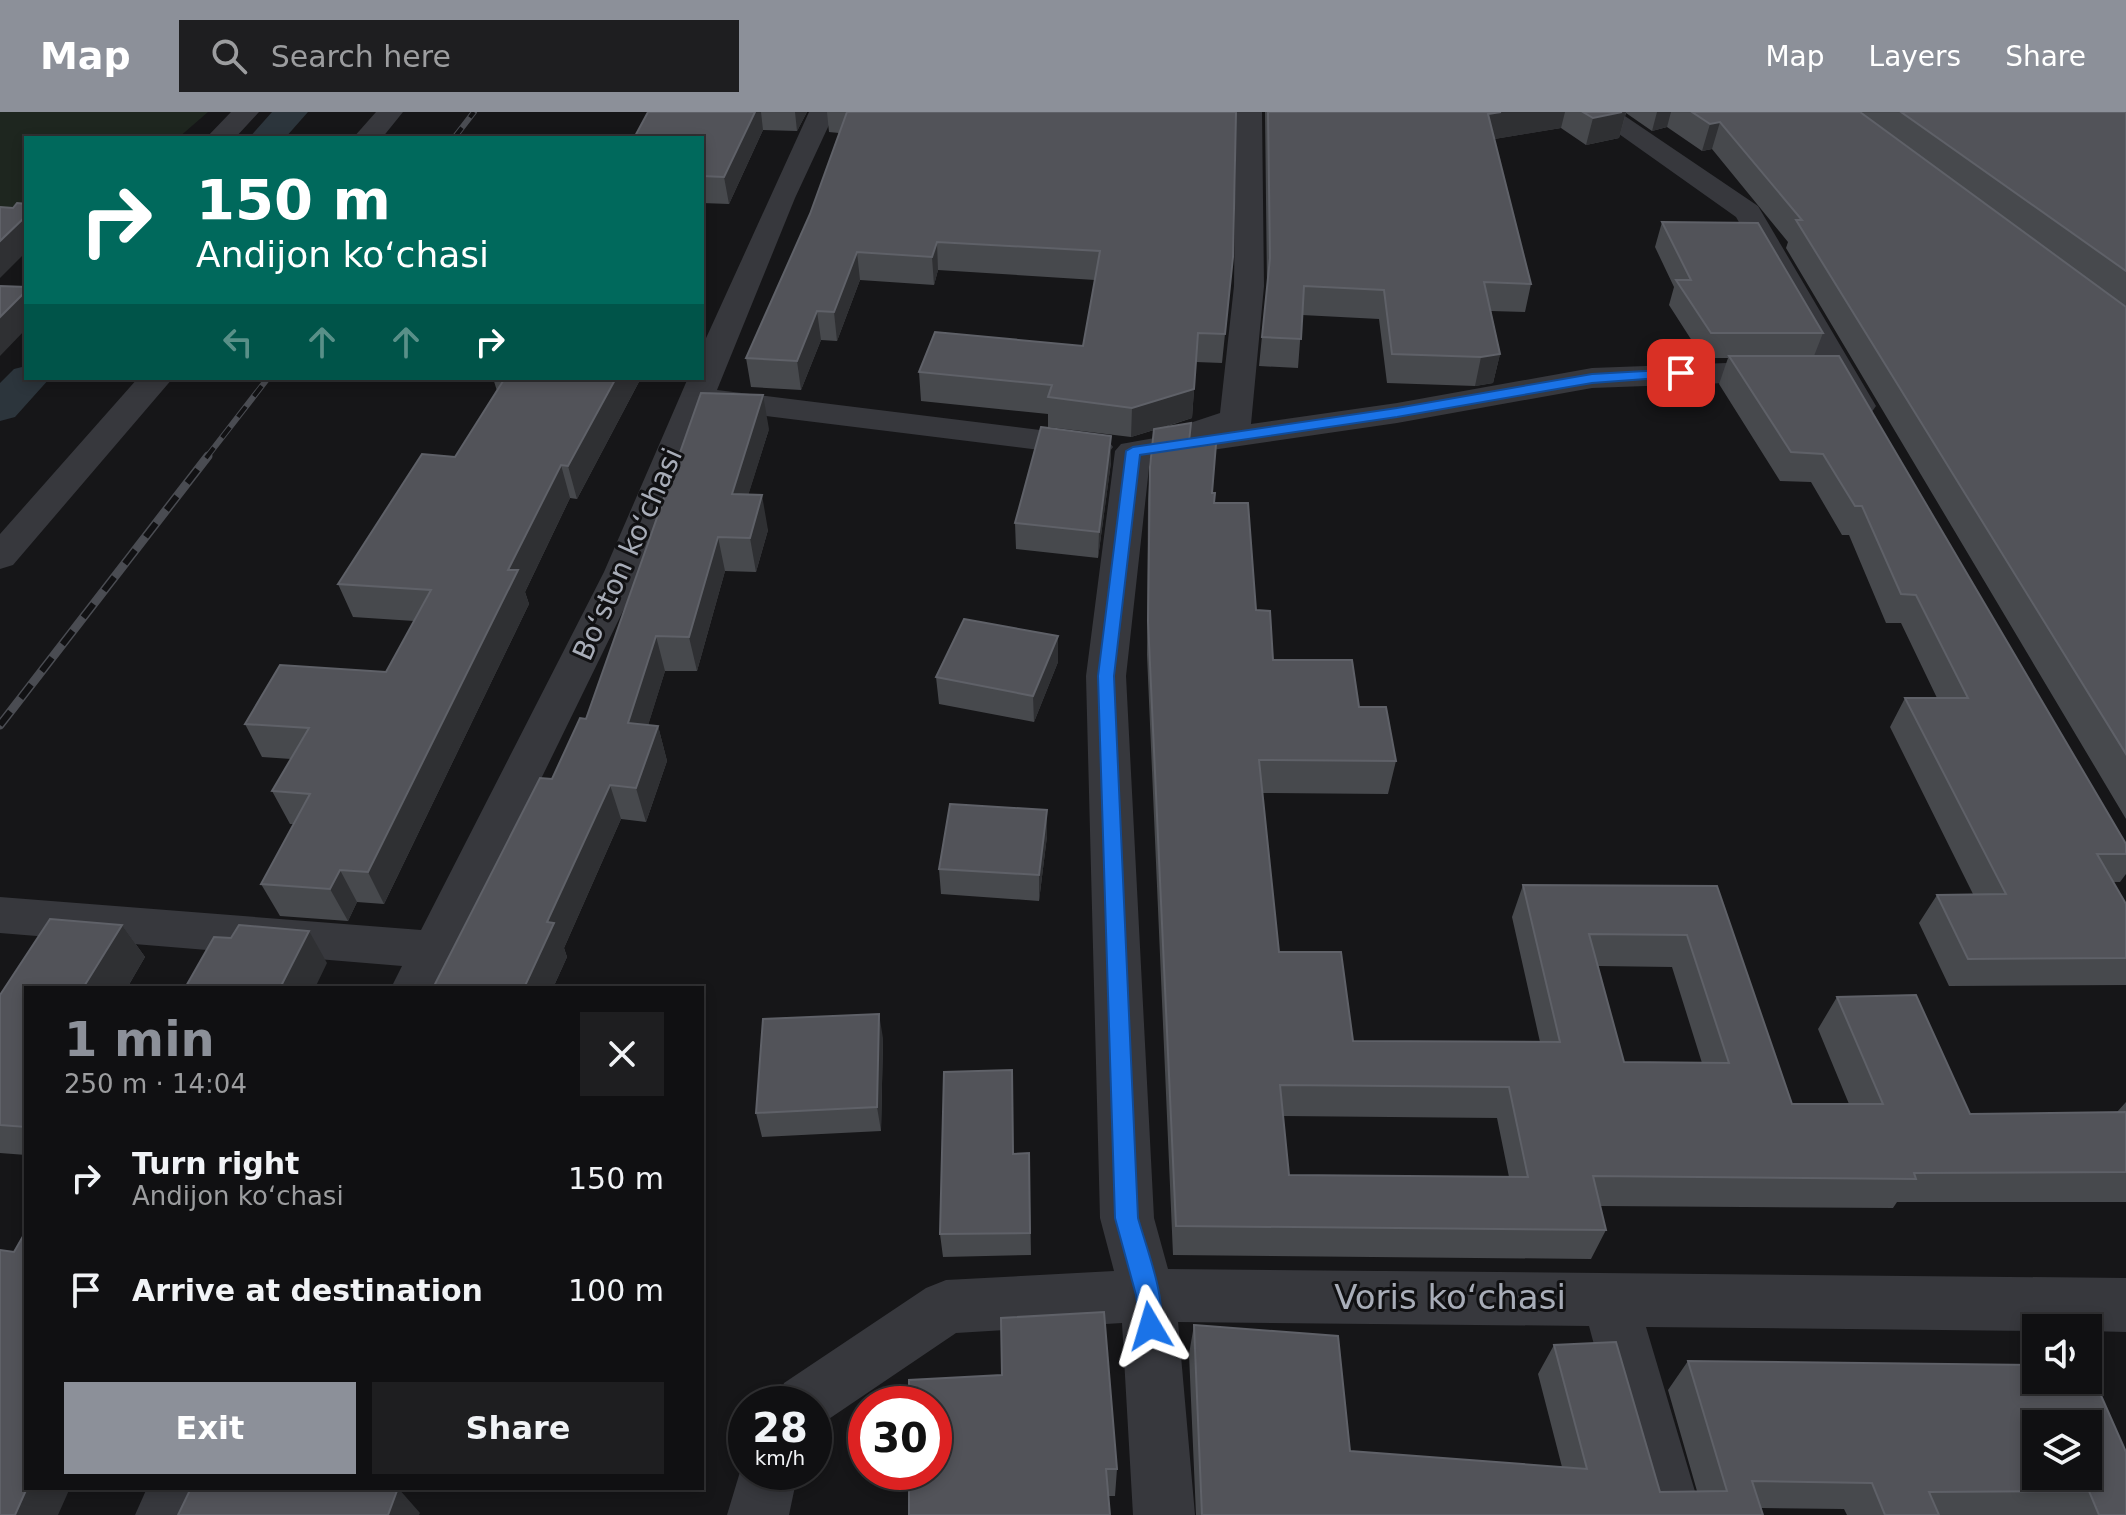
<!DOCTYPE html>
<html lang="en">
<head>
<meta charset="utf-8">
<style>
  :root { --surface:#101012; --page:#1e1e20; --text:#f1f3f6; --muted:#9c9d9f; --line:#303032; --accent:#8c9099 }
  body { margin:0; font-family:"DejaVu Sans",sans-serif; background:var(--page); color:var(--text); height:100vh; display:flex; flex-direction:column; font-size:30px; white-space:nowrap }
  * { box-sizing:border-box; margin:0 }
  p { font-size:26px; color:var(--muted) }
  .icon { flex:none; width:44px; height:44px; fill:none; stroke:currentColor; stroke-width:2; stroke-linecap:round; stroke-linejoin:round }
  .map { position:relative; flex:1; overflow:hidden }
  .sheet { position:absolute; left:24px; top:874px; width:680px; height:504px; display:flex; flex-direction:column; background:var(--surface); border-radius:0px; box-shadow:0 4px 12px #0003,0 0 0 2px var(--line) }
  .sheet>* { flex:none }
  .banner { position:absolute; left:24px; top:24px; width:680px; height:244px; border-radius:0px; box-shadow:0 4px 12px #0003,0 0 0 2px var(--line); background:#00695c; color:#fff; overflow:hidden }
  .controls { position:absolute; left:2022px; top:1202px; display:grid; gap:16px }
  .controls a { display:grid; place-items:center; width:80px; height:80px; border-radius:0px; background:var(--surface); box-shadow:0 4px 12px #0003,0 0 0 2px var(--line); font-size:40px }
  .speed { position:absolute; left:728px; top:1274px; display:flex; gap:16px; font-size:40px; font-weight:700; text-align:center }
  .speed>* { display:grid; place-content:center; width:104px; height:104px; border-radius:50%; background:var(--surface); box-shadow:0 4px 12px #0003,0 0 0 2px var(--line); line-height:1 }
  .speed small { font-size:20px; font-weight:400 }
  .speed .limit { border:12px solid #d22; background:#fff; color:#111 }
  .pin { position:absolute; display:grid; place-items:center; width:68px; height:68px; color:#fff; margin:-34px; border-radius:16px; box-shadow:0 4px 12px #0006 }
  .me { position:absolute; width:88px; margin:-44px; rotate:353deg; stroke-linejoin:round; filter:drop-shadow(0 0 6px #0008) }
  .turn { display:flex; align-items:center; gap:28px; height:168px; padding:0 40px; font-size:36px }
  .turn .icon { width:104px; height:104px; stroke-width:2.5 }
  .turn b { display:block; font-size:56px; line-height:68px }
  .lanes { display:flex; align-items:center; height:76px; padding:0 40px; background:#0003; justify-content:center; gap:40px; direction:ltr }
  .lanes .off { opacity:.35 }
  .round { display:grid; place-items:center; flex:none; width:84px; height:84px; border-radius:0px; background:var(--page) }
  .headline { display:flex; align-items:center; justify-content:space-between; height:136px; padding:0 40px }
  h1 { font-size:48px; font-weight:600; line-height:60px; color:var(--accent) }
  .button { display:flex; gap:16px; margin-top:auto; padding:16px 40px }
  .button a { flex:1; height:92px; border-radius:0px; background:var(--accent); color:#fff; font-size:32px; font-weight:600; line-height:92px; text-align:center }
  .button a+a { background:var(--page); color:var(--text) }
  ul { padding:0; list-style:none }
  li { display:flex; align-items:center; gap:24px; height:112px; padding:0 40px }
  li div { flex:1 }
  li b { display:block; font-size:30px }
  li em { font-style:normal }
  header { display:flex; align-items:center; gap:48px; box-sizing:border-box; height:112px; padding:0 40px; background:var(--accent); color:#fff }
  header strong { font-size:38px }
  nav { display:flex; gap:44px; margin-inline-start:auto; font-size:28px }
  .search { width:560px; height:72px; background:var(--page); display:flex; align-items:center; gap:20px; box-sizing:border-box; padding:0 28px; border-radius:0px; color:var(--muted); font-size:30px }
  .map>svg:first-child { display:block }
  .green { fill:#1e261f }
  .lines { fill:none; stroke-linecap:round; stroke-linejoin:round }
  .canal { fill:#2c353c; fill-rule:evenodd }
  .minor { fill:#37383d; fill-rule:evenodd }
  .rail-far1-casing { stroke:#4a4c52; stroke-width:6 }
  .rail-casing { stroke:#4a4c52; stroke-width:9 }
  .rail-far1 { stroke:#111113; stroke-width:4; stroke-dasharray:13; stroke-linecap:butt }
  .rail { stroke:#111113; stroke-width:6; stroke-dasharray:17; stroke-linecap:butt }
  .wall { fill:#47494d; fill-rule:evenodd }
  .shaded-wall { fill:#2f3033 }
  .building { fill:#525359; stroke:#5f6168; stroke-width:2; fill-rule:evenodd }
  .route { fill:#1a73e8; stroke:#114b97; stroke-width:2 }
  .labels { text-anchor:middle; stroke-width:6; stroke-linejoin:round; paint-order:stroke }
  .street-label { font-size:28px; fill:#a8adb8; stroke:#111113 }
  .near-street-label { font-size:34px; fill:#a8adb8; stroke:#111113 }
</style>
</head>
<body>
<header>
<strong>Map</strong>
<div class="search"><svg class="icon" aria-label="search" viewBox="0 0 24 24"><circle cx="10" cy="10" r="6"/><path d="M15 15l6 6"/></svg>Search here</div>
<nav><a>Map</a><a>Layers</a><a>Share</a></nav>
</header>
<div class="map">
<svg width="2126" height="1403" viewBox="0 0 2126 1403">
  <rect width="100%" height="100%" fill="#161618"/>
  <path class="green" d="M0 0H208L178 26H26V100L0 98Z"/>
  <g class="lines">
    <path class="canal" d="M272 0H308L285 26H249Z
      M26 254V266H50L15 305 0 309V271L14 257Z"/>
    <path class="minor" d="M231 0H259L235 26H206Z
      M376 0H403L382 26H353Z
      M809 0H835L795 86 717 278 1096 325 1108 328 1113 335 1108 342 1096 345 709 297 642 460 439 876H391L402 854 0 821V785L421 818 604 460 688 266H702V235Z
      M1236 0H1262L1264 174 1251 312 1397 291 1592 256 1783 249 1795 252 1800 259 1795 266 1783 269 1592 276 1397 311 1150 347 1126 564 1154 1106 1168 1157 2126 1166V1220L2088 1219V1216L2036 1219 1646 1215 1702 1403H1640L1589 1214 1178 1210 1195 1403H1133L1122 1211 956 1221 814 1317V1292H776L784 1271 926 1176 946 1168 1114 1159 1100 1106 1086 564 1115 339 1121 332 1177 322 1181 314 1220 301 1234 174Z
      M1588 0H1619L1758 94 1876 294 1871 301 1859 304 1847 301 1842 294 1736 105Z
      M138 266H173L13 453 0 457V422Z
      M746 1340V1360H798L789 1403H727Z
      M147 1376H209L198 1403H135Z"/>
    <defs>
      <path id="rail-far1" d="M454 26 474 0
        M206 346 268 266"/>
      <path id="rail" d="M0 613 208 344"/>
    </defs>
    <use href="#rail-far1" class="rail-far1-casing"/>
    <use href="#rail" class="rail-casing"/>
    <use href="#rail-far1" class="rail-far1"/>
    <use href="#rail" class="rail"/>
  </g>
  <path class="wall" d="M648 0H807L797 19 763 18 729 92 702 91V26Z
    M827 0H1236L1233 145 1222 251 1196 250 1192 306 1162 316 1190 330 1212 381 1214 391 1273 548 1359 595 1396 649 1388 682 1262 681 1279 840 1353 929 1540 930 1512 805 1523 773 1717 774 1792 992H1849L1818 917 1837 885 1970 1002 2117 1000 2126 990V1090H1897L1893 1096 1600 1094 1606 1118 1591 1147 1173 1143 1147 543 1148 388 1150 355 1154 318 1131 325 1048 315V302L921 289 919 260 1083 234 1095 168 938 158 934 173 860 168 837 229 821 228 801 278 751 275 746 246 810 102 839 21 829 20ZM1598 854 1672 855 1702 951 1624 950ZM1283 1004 1497 1006 1509 1065 1289 1063Z
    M1265 0H2126V707L1786 136 1788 130 1712 37 1702 39 1667 15 1652 19 1626 1 1619 26 1586 33 1561 16 1494 27 1531 172 1525 200 1491 199 1500 242 1493 271 1475 274 1387 271 1379 207 1302 203 1298 256 1259 254 1267 174Z
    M1662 110 1823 221 1814 244 2126 732V762L2120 770H2113L2126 792V873L1949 874 1919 811 1937 783 1973 782 1890 615 1905 586H1937L1901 511H1886L1849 423H1842L1811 370 1780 369 1719 272 1728 246H1703L1669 193 1674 175 1655 135Z
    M493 266H641L577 387 570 386 525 480 529 492 384 792 357 790 348 809 280 804 261 772 294 712H290L272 679 291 647 262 645 245 612 386 560 414 509 353 505 338 472 455 345 497 279Z
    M769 317 748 383 768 418 756 460 725 459 697 559H665L648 613 658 614 667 649 646 710 621 707 564 836 567 845 553 876H433L586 607Z
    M1111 324V350L1098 446 1016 437 1015 411Z
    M1058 550 1034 610 939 592 936 565Z
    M1047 698V724L1039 789 941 782 939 757Z
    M50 807 122 813 145 845 127 876H26V1043L0 1041V883Z
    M883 926 881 1019 762 1025 756 1001Z
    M1012 958 1013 1042 1029 1041 1031 1143 943 1145 940 1122Z
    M1194 1213 1350 1339 1562 1355 1538 1262 1554 1233 1660 1380 1697 1379 1668 1278 1688 1249 2036 1253 2126 1403H1847L1844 1397 1761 1396 1763 1403H1196L1189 1242Z
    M1117 1357 1115 1384H1108L909 1360Z"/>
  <path class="shaded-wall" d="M755 0H761L763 18 729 92 724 65Z
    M795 0H807L797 19Z
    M1501 0H1565L1561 16 1483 29 1488 2Z
    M1622 0H1626L1619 26 1586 33 1593 6Z
    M1657 0H1671L1667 15 1652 19Z
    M1720 10 1712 37 1702 39 1710 12Z
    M26 104V140L0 166V129Z
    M937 130 938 158 934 173 932 145Z
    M857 140 860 168 837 229 834 200Z
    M26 179V217L0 244V205Z
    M817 199 821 228 801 278 797 249Z
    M1198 221 1192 306 1131 325 1132 296Z
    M1500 242 1493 271 1475 274 1481 245Z
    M616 266H641L577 387 568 354Z
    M763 283 769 317 738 416 732 382Z
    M1111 324V350L1098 446 1099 420Z
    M561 353 570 386 525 480 529 492 384 792 368 760 508 458Z
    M762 383 768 418 756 460 750 426Z
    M718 425 725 459 697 559 689 525Z
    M656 524 665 559 638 646 628 611Z
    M1058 524V550L1034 610 1033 584Z
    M658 614 667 649 646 710 636 676Z
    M610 673 621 707 564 836 567 845 553 876H524L547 810Z
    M1047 698V724L1039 789V763Z
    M340 758 357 790 348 809 330 777Z
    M122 813 145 845 127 876H83Z
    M309 819 327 851 315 876H280Z
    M879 902 883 926 881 1019 877 995Z
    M27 1376H70L58 1403H15Z
    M398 1376 420 1401 419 1403H388Z"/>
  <path class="building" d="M648 0H755L724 65 702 64V26H634Z
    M847 0H1236L1233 145 1225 222 1198 221 1194 277 1132 296 1048 285 1052 273 919 260 935 220 1083 234 1100 139 937 130 932 145 857 140 834 200 817 199 797 249 746 246 810 102Z
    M1268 0H1501L1488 2 1531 172 1484 170 1500 242 1481 245 1392 242 1384 178 1304 174 1301 227 1262 225 1270 146Z
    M1583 0H1622L1593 6Z
    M1692 0H1860L2126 195V642L1796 108H1802L1720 10 1710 12Z
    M1901 0H2126V159Z
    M17 91 26 92V104L0 129V95L13 96Z
    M1662 110 1758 111 1823 221H1711L1676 168H1691Z
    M0 174 26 175V179L0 205Z
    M1729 244H1839L2126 732V742H2097L2126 792V846L1968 847 1937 783 2006 782 1905 586H1968L1916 483 1901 482 1862 394H1855L1823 342 1791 340Z
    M505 266H616L568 354 561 353 508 458H518L368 760 340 758 330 777 261 772 310 682 272 679 309 616 245 612 280 553 386 560 431 478 338 472 422 342 455 345Z
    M701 281 763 283 732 382 762 383 750 426 718 425 689 525 656 524 628 611 658 614 636 676 610 673 547 810 554 811 524 876H433L540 666 552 667 580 606 586 607Z
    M1191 311 1189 330 1216 332 1212 381H1215L1214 391H1248L1256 498 1270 499 1273 548H1352L1359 595H1386L1396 649 1259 648 1279 840H1341L1353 929 1560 930 1523 773 1717 774 1792 992H1883L1837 885 1916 883 1970 1002 2126 1000V1060L1914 1061 1916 1067 1593 1064 1606 1118 1176 1114 1148 509 1150 355 1154 317ZM1589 822 1687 823 1729 951 1624 950ZM1280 973 1509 975 1528 1065 1289 1063Z
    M1041 315 1111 324 1099 420 1015 411Z
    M964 507 1058 524 1033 584 936 565Z
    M950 692 1047 698 1039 763 939 757Z
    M50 807 122 813 83 876H26V1015L0 1013V883Z
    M239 813 309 819 280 876H185L214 825 231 826Z
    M879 902 877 995 756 1001 763 907Z
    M1012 958 1013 1042 1029 1041 1030 1121 940 1122 944 960Z
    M26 1119V1376H27L15 1403H0V1138L14 1140Z
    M1104 1200 1117 1357H1106L1110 1403H909V1360H934V1292H909V1268L1002 1263 1001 1206Z
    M1194 1213 1338 1224 1350 1339 1587 1357 1554 1233 1616 1230 1660 1380 1727 1379 1688 1249 2036 1253V1268H2088V1254L2126 1340V1403H2099L2089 1379 1929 1380 1939 1403H1885L1872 1371 1752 1369 1763 1403H1202ZM2036 1312H2088V1364H2036Z
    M191 1376H398L388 1403H178Z"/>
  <path class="route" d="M1681 257 1686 258V264L1592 271 1397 305 1140 343 1114 564 1138 1106C1146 1135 1170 1195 1158 1222L1150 1226 1142 1222 1136 1183 1115 1106 1098 564 1126 339 1133 335 1397 296 1592 262Z"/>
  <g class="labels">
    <g class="street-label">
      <text transform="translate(627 442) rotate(-66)" y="10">Boʻston koʻchasi</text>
    </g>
    <g class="near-street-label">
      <text x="1450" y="1197">Voris koʻchasi</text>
    </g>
  </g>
</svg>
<div class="controls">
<a><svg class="icon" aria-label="sound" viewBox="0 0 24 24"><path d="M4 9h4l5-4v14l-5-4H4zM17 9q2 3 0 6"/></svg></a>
<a><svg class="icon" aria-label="layers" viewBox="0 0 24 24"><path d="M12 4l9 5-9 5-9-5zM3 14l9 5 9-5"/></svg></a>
</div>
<div class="speed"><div>28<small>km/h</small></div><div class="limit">30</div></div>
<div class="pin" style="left:1681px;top:261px;background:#d93025"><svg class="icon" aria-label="arrive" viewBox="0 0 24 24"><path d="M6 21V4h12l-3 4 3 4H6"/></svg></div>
<svg class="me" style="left:1150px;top:1214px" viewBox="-20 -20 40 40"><path d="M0-17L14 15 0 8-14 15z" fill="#1a73e8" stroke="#fff" stroke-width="4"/></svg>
<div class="banner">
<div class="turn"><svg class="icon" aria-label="right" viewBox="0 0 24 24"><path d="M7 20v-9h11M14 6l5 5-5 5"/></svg><div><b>150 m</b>Andijon koʻchasi</div></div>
<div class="lanes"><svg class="icon off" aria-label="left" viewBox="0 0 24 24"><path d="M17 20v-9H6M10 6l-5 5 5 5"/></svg><svg class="icon off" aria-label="ahead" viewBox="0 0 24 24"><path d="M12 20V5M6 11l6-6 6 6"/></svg><svg class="icon off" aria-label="ahead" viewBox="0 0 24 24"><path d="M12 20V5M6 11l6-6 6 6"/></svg><svg class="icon" aria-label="right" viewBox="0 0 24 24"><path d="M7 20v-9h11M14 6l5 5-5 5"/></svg></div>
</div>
<section class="sheet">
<div class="headline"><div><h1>1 min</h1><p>250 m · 14:04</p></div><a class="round"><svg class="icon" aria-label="close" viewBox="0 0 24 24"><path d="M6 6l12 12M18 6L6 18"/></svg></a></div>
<ul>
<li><svg class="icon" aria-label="right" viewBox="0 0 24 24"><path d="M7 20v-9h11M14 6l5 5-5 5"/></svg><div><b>Turn right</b><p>Andijon koʻchasi</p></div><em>150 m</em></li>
<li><svg class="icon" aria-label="arrive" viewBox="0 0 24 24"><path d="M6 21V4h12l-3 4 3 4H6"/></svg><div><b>Arrive at destination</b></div><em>100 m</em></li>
</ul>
<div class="button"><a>Exit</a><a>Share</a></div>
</section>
</div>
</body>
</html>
